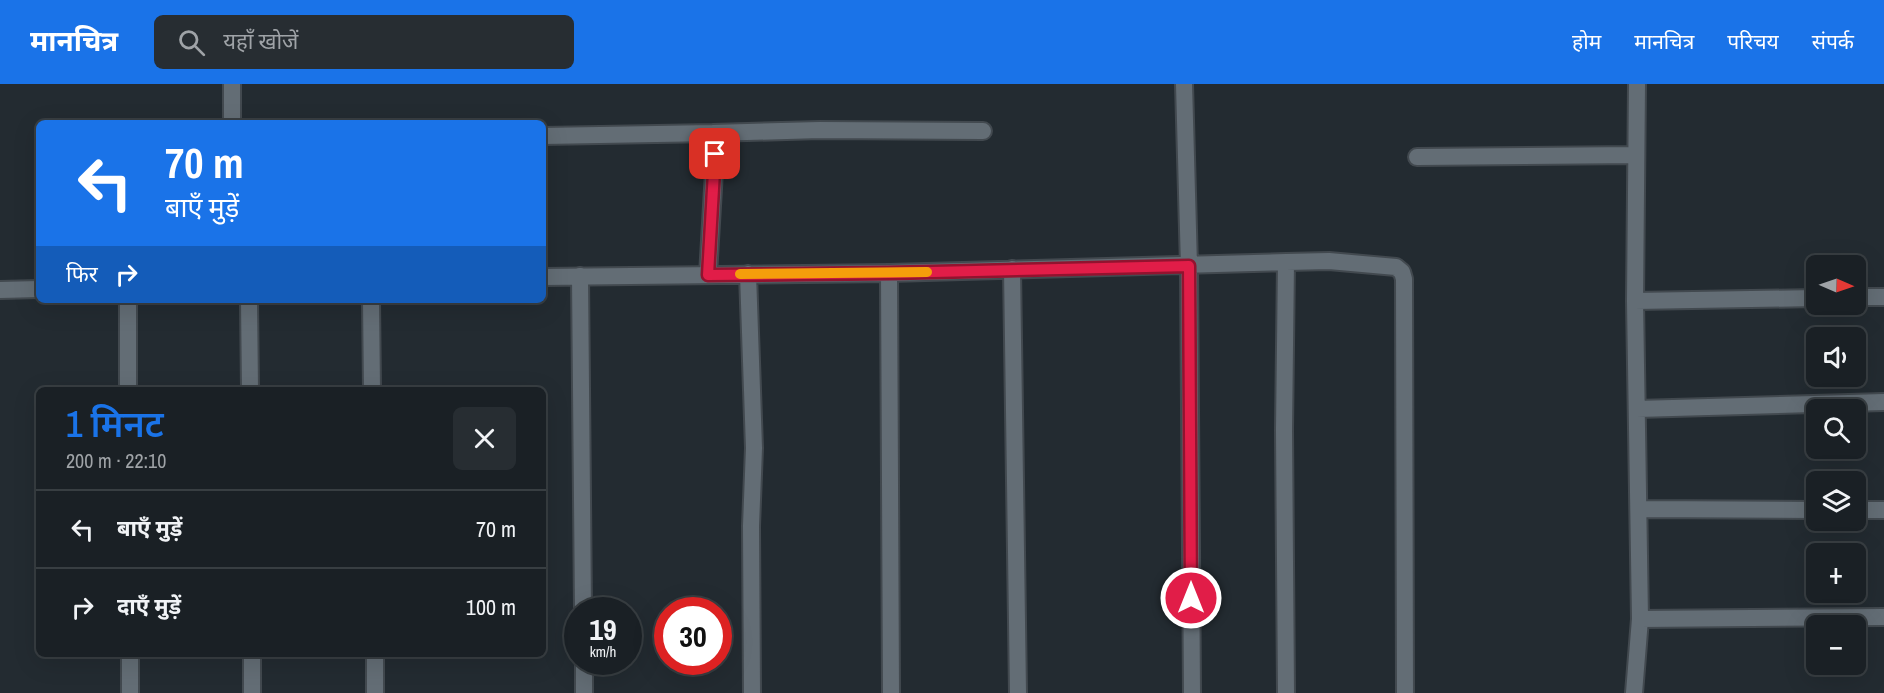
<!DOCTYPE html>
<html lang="hi">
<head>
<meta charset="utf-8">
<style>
  :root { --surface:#1a2025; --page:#272d32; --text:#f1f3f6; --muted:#9fa3a7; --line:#383e42; --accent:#1a73e8 }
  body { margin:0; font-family:"Archivo Narrow","Noto Sans Devanagari",sans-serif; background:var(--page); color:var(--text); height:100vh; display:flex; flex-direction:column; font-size:22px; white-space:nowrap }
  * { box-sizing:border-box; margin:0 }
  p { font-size:20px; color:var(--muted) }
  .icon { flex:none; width:33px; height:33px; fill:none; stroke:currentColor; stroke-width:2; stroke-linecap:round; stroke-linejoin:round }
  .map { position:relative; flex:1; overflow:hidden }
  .panel { position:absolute; left:36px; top:303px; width:510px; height:270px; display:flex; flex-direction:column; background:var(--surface); border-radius:9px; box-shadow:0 6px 24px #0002,0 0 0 2px var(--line) }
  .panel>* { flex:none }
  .top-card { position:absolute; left:36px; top:36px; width:510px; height:183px; border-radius:9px; box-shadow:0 6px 24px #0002,0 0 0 2px var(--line); background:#1a73e8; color:#fff; overflow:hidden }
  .needle { width:39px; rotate:92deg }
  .tools { position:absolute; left:1806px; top:171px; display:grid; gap:12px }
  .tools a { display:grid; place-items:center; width:60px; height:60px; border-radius:9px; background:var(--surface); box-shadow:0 6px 24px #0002,0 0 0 2px var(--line); font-size:30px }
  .speed { position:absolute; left:564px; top:513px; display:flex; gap:12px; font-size:30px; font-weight:700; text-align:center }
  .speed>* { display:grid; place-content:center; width:78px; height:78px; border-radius:50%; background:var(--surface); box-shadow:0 6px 24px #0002,0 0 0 2px var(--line); line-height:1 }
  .speed small { font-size:15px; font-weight:400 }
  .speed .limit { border:9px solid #d22; background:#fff; color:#111 }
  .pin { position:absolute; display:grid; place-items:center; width:51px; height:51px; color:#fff; margin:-26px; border-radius:12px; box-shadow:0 3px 9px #0006 }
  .me { position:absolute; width:66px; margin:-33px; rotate:0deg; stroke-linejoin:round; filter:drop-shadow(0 0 4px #0008) }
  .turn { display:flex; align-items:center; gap:21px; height:126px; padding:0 30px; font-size:27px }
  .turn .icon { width:78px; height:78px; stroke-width:2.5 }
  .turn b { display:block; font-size:42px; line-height:51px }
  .then { display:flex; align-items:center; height:57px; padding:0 30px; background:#0003; gap:12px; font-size:22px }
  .round { display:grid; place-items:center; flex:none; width:63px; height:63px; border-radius:9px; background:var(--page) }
  .overview { display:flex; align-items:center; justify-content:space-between; height:102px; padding:0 30px }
  h1 { font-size:36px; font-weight:600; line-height:45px; color:var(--accent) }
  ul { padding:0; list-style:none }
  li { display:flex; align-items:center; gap:18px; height:78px; padding:0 30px; border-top:2px solid var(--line) }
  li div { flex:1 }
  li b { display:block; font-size:22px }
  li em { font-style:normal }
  header { display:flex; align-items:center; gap:36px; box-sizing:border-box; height:84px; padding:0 30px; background:var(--accent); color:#fff }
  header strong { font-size:28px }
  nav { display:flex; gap:33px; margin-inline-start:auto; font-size:21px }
  .search { width:420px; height:54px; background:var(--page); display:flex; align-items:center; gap:15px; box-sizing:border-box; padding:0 21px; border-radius:9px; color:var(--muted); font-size:22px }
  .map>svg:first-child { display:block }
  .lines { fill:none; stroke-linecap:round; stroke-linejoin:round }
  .minor-casing { stroke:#42494f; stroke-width:20 }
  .minor { stroke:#636d75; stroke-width:16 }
  .route-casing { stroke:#92132f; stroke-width:15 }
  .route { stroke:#e11d48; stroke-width:10 }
  .slow { stroke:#f59e0b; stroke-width:10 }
</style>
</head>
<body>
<header>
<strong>मानचित्र</strong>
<div class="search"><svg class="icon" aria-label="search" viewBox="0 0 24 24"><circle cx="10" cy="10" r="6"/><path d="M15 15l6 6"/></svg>यहाँ खोजें</div>
<nav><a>होम</a><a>मानचित्र</a><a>परिचय</a><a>संपर्क</a></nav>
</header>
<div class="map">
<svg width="1884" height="609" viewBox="0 0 1884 609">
  <rect width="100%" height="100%" fill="#232b31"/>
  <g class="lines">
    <defs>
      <path id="minor" d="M232 0V39
        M1184 0 1189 182 1192 609
        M713 49 820 46 983 47
        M543 52 713 49 715 70 708 191
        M1417 73 1636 71
        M1012 185 1018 609
        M889 189 891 609
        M748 190 754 364 751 442 752 609
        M580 192 583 526
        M543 193 889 189 1286 178 1329 177 1396 183 1402 188 1404 195 1405 609
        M0 206 39 205
        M1856 213H1884
        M128 216V306
        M249 216 250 306
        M371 216 372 306
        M1635 217 1816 214
        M1637 325 1884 318
        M1639 425 1816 426
        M1856 426H1884
        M1640 535 1884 533
        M130 570V609
        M252 570V609
        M375 570V609
        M584 578V609
        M1286 609 1284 346 1286 178
        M1634 609 1640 535 1635 217 1637 0"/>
    </defs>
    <use href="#minor" class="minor-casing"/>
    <use href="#minor" class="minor"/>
  </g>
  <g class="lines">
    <defs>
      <path id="route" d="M715 70 708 191 889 189 1189 182 1191 514"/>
    </defs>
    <use href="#route" class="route-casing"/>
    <use href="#route" class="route"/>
    <path class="slow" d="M740 190 927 188"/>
  </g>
</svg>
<div class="tools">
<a><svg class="needle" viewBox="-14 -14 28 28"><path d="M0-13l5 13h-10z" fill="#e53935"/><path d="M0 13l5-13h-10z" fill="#9fa3a7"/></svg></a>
<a><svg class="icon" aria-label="sound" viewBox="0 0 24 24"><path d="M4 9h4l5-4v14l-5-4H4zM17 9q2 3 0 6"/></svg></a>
<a><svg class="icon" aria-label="search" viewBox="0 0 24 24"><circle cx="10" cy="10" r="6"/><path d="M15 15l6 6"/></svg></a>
<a><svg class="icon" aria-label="layers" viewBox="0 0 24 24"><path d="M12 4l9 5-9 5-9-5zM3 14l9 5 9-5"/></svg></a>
<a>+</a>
<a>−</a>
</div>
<div class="speed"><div>19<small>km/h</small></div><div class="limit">30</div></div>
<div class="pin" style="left:715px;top:70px;background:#d93025"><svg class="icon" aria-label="arrive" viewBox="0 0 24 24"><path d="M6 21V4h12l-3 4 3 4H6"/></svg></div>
<svg class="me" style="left:1191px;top:514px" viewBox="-20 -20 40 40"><circle r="17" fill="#e11d48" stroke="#fff" stroke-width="3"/><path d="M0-11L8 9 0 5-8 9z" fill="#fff"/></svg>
<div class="top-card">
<div class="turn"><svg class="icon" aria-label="left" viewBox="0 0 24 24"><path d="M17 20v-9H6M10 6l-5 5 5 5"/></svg><div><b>70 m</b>बाएँ मुड़ें</div></div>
<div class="then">फिर<svg class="icon" aria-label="right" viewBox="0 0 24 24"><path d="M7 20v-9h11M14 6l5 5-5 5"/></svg></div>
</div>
<section class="panel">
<div class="overview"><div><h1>1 मिनट</h1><p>200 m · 22:10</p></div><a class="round"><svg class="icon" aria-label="close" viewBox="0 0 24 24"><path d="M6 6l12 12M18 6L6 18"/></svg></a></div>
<ul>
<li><svg class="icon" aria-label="left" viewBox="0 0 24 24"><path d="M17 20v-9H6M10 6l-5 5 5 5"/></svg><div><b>बाएँ मुड़ें</b></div><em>70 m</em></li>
<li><svg class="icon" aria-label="right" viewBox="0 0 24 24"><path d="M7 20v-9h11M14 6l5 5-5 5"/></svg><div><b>दाएँ मुड़ें</b></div><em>100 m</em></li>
</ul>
</section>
</div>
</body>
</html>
